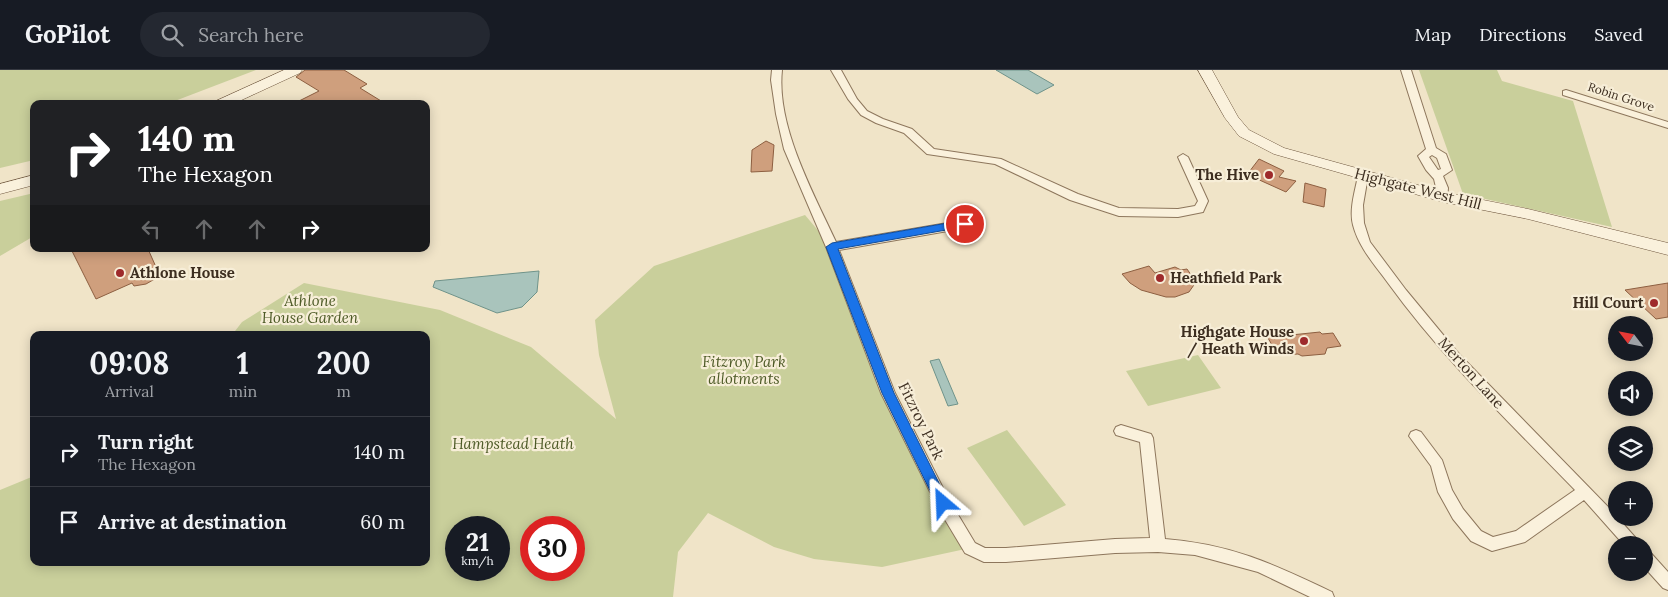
<!DOCTYPE html>
<html lang="en">
<head>
<meta charset="utf-8">
<style>
  :root { --surface:#171b24; --page:#242831; --text:#f1f3f6; --muted:#9ea1a6; --line:#363941 }
  body { margin:0; font-family:Lora,serif; background:var(--page); color:var(--text); height:100vh; display:flex; flex-direction:column; font-size:19px; white-space:nowrap }
  * { box-sizing:border-box; margin:0 }
  p { font-size:16px; color:var(--muted) }
  .icon { flex:none; width:28px; height:28px; fill:none; stroke:currentColor; stroke-width:2; stroke-linecap:round; stroke-linejoin:round }
  .map { position:relative; flex:1; overflow:hidden }
  .sheet { position:absolute; left:30px; top:261px; width:400px; height:235px; display:flex; flex-direction:column; background:var(--surface); border-radius:10px; box-shadow:0 2px 12px #0003 }
  .sheet>* { flex:none }
  .guide { position:absolute; left:30px; top:30px; width:400px; height:152px; border-radius:10px; box-shadow:0 2px 12px #0003; background:#202124; color:#fff; overflow:hidden }
  .needle { width:32px; rotate:302deg }
  .buttons { position:absolute; left:1608px; top:246px; display:grid; gap:10px }
  .buttons a { display:grid; place-items:center; width:45px; height:45px; border-radius:50%; background:var(--surface); box-shadow:0 2px 12px #0003; font-size:25px }
  .speed { position:absolute; left:445px; top:446px; display:flex; gap:10px; font-size:25px; font-weight:700; text-align:center }
  .speed>* { display:grid; place-content:center; width:65px; height:65px; border-radius:50%; background:var(--surface); box-shadow:0 2px 12px #0003; line-height:1 }
  .speed small { font-size:12px; font-weight:400 }
  .speed .limit { border:8px solid #d22; background:#fff; color:#111 }
  .pin { position:absolute; display:grid; place-items:center; width:42px; height:42px; color:#fff; margin:-21px; border:2px solid #fff; border-radius:50%; box-shadow:0 1px 5px #0007 }
  .me { position:absolute; width:55px; margin:-28px; rotate:334deg; stroke-linejoin:round; filter:drop-shadow(0 0 4px #0008) }
  .turn { display:flex; align-items:center; gap:18px; height:105px; padding:0 25px; font-size:22px }
  .turn .icon { width:65px; height:65px; stroke-width:2.5 }
  .turn b { display:block; font-size:35px; line-height:42px }
  .lanes { display:flex; align-items:center; height:48px; padding:0 25px; background:#0003; justify-content:center; gap:25px; direction:ltr }
  .lanes .off { opacity:.35 }
  .eta { display:flex; justify-content:space-evenly; align-items:center; height:85px; text-align:center }
  .eta b { font-size:30px; font-weight:700; line-height:35px }
  ul { padding:0; list-style:none }
  li { display:flex; align-items:center; gap:15px; height:70px; padding:0 25px; border-top:1px solid var(--line) }
  li div { flex:1 }
  li b { display:block; font-size:19px }
  li em { font-style:normal }
  header { display:flex; align-items:center; gap:30px; box-sizing:border-box; height:70px; padding:0 25px; background:var(--surface); border-bottom:1px solid var(--line) }
  header strong { font-size:24px }
  nav { display:flex; gap:28px; margin-inline-start:auto; font-size:18px }
  .search { width:350px; height:45px; background:var(--page); display:flex; align-items:center; gap:12px; box-sizing:border-box; padding:0 18px; border-radius:28px; color:var(--muted); font-size:19px }
  .map>svg:first-child { display:block }
  .green { fill:#c9cf9b; fill-rule:evenodd }
  .water { fill:#a9c4bc; stroke:#6f938a }
  .building { fill:#cf9f7d; stroke:#8d5f41 }
  .lines { fill:none; stroke-linecap:round; stroke-linejoin:round }
  .street-casing { stroke:#8d765c; stroke-width:2 }
  .secondary-casing { stroke:#6f573f; stroke-width:1 }
  .street { fill:#faf1dc; fill-rule:evenodd }
  .secondary { fill:#faf1dc; fill-rule:evenodd }
  .route { fill:#1a73e8; stroke:#114b97 }
  .poi-dot { fill:#9e2a2b; stroke:#f7eed8; stroke-width:2 }
  .labels { text-anchor:middle; stroke-width:4.5; stroke-linejoin:round; paint-order:stroke }
  .far-street-label { font-size:12px; fill:#3d2e20; stroke:#f7eed8 }
  .poi-label { font-size:15px; font-weight:bold; fill:#3d2e20; stroke:#f7eed8; text-anchor:end }
  .street-label { font-size:15px; fill:#3d2e20; stroke:#f7eed8 }
  .park-label { font-size:15px; font-style:italic; fill:#4d5a26; stroke:#f7eed8 }
</style>
</head>
<body>
<header>
<strong>GoPilot</strong>
<div class="search"><svg class="icon" aria-label="search" viewBox="0 0 24 24"><circle cx="10" cy="10" r="6"/><path d="M15 15l6 6"/></svg>Search here</div>
<nav><a>Map</a><a>Directions</a><a>Saved</a></nav>
</header>
<div class="map">
<svg width="1668" height="527" viewBox="0 0 1668 527">
  <rect width="100%" height="100%" fill="#f0e4c8"/>
  <path class="green" d="M0 0H256L167 34H34V90L0 98Z
    M1419 0H1497L1502 11 1573 31 1612 157 1463 124Z
    M34 123V166L0 186V131Z
    M805 145 832 177 888 323 970 478 882 497 814 489 774 477 708 443 678 482 673 527H0V420L34 406V492H426V265H232L242 252 304 213 440 240 531 277 616 349 599 285 595 250 654 196ZM456 458H499V500H456ZM531 458H574V500H531Z
    M1198 285 1221 318 1148 336 1126 301Z
    M1007 360 1066 435 1024 456 967 378Z"/>
  <path class="water" d="M996 0H1028L1054 15 1037 24Z
    M539 201 537 222 522 237 497 243 433 217 435 211Z
    M939 289 958 334 948 336 930 291Z"/>
  <path class="building" d="M305 0H344L367 14 360 18 386 34H293L319 21 296 7Z
    M766 71 774 75 772 101 751 102 752 80Z
    M1259 89 1284 101 1279 107 1296 111 1286 122 1255 108 1256 105 1249 102Z
    M1305 113 1326 119 1324 137 1303 132Z
    M71 179H148L160 206 146 214 134 216 132 213 96 229Z
    M1149 196 1155 203 1175 197 1181 200 1187 199 1196 212 1189 222 1175 227H1166L1141 220 1130 213 1122 204Z
    M1668 213V247L1656 249 1625 220Z
    M1287 259 1291 265 1320 262 1322 264 1333 263 1341 276 1327 278 1325 284 1302 286 1298 284 1281 285 1276 282 1264 261Z"/>
  <g class="lines">
    <defs>
      <path id="street" d="M772 0H782C776 56 813 122 836 172L965 150 971 154 965 158 839 180 895 323 948 428 975 473 985 478H1006L1115 469 1150 468 1140 372 1116 365 1114 361 1116 357 1121 355 1151 364 1153 368 1165 469C1231 474 1273 494 1332 522L1334 527H1310L1258 502 1195 485 1158 482 1115 483 1006 492H984L965 483 938 438 881 323 826 177 784 79 776 44 771 10Z
        M831 0H841L857 29 867 41 883 49 912 59 934 79 1001 89 1078 124 1119 138 1178 139 1195 136 1198 131 1178 87 1183 84 1188 87 1208 131 1203 142 1178 147 1119 146 1070 130 995 94 927 84 904 63 876 53 861 45 848 29Z
        M1401 0H1411L1436 78 1446 84 1452 100 1443 106 1448 118 1447 130H1439L1434 109 1426 100 1418 86 1426 79ZM1432 85 1437 88 1441 99 1438 100 1429 87Z
        M1566 20 1668 52V58L1563 25V21Z
        M1363 103 1368 106 1363 135 1364 153 1370 172 1406 220 1459 284 1616 445V448H1618L1642 475H1624L1584 430 1525 472 1492 481 1471 471 1453 449 1438 422 1431 396 1409 366 1411 362 1416 360 1421 362 1442 390 1452 420 1463 439 1481 461 1493 467 1516 461 1575 420C1510 353 1443 289 1388 213 1375 195 1359 178 1353 155 1349 140 1355 121 1358 106Z
        M1644 479 1649 481 1668 502V520L1663 518 1644 497Z"/>
      <path id="secondary" d="M284 0H302L300 3 233 34H214L216 31Z
        M1198 0H1212L1238 47 1249 60 1284 78 1443 122 1528 139 1668 173V185L1528 149 1443 132 1274 84 1239 66 1225 48Z
        M34 105V115L0 124V114Z"/>
    </defs>
    <use href="#street" class="street-casing"/>
    <use href="#secondary" class="secondary-casing"/>
    <use href="#street" class="street"/>
    <use href="#secondary" class="secondary"/>
  </g>
  <path class="route" d="M965 150 970 154 969 156 838 179 894 323 949 433 947 437 943 439 938 437 882 323 826 177 832 173Z"/>
  <g class="poi-dot">
    <circle cx="1269" cy="105" r="5"/>
    <circle cx="120" cy="203" r="5"/>
    <circle cx="1160" cy="208" r="5"/>
    <circle cx="1654" cy="233" r="5"/>
    <circle cx="1304" cy="271" r="5"/>
  </g>
  <g class="labels">
    <g class="far-street-label">
      <text transform="translate(1621 27) rotate(18)" y="4">Robin Grove</text>
    </g>
    <g class="poi-label">
      <text x="1259" y="110">The Hive</text>
      <text x="130" y="208" text-anchor="start">Athlone House</text>
      <text x="1170" y="213" text-anchor="start">Heathfield Park</text>
      <text x="1644" y="238">Hill Court</text>
      <text x="1294" y="267">Highgate House<tspan x="1294" dy="17">/ Heath Winds</tspan></text>
    </g>
    <g class="street-label">
      <text transform="translate(1418 119) rotate(14)" y="5">Highgate West Hill</text>
      <text transform="translate(1471 303) rotate(48)" y="5">Merton Lane</text>
      <text transform="translate(921 351) rotate(64)" y="5">Fitzroy Park</text>
    </g>
    <g class="park-label">
      <text x="310" y="236">Athlone<tspan x="310" dy="17">House Garden</tspan></text>
      <text x="744" y="297">Fitzroy Park<tspan x="744" dy="17">allotments</tspan></text>
      <text x="513" y="379">Hampstead Heath</text>
    </g>
  </g>
</svg>
<div class="buttons">
<a><svg class="needle" viewBox="-14 -14 28 28"><path d="M0-13l5 13h-10z" fill="#e53935"/><path d="M0 13l5-13h-10z" fill="#9ea1a6"/></svg></a>
<a><svg class="icon" aria-label="sound" viewBox="0 0 24 24"><path d="M4 9h4l5-4v14l-5-4H4zM17 9q2 3 0 6"/></svg></a>
<a><svg class="icon" aria-label="layers" viewBox="0 0 24 24"><path d="M12 4l9 5-9 5-9-5zM3 14l9 5 9-5"/></svg></a>
<a>+</a>
<a>−</a>
</div>
<div class="speed"><div>21<small>km/h</small></div><div class="limit">30</div></div>
<div class="pin" style="left:965px;top:154px;background:#d93025"><svg class="icon" aria-label="arrive" viewBox="0 0 24 24"><path d="M6 21V4h12l-3 4 3 4H6"/></svg></div>
<svg class="me" style="left:943px;top:433px" viewBox="-20 -20 40 40"><path d="M0-17L14 15 0 8-14 15z" fill="#1a73e8" stroke="#fff" stroke-width="4"/></svg>
<div class="guide">
<div class="turn"><svg class="icon" aria-label="right" viewBox="0 0 24 24"><path d="M7 20v-9h11M14 6l5 5-5 5"/></svg><div><b>140 m</b>The Hexagon</div></div>
<div class="lanes"><svg class="icon off" aria-label="left" viewBox="0 0 24 24"><path d="M17 20v-9H6M10 6l-5 5 5 5"/></svg><svg class="icon off" aria-label="ahead" viewBox="0 0 24 24"><path d="M12 20V5M6 11l6-6 6 6"/></svg><svg class="icon off" aria-label="ahead" viewBox="0 0 24 24"><path d="M12 20V5M6 11l6-6 6 6"/></svg><svg class="icon" aria-label="right" viewBox="0 0 24 24"><path d="M7 20v-9h11M14 6l5 5-5 5"/></svg></div>
</div>
<section class="sheet">
<div class="eta">
<div><b>09:08</b><p>Arrival</p></div>
<div><b>1</b><p>min</p></div>
<div><b>200</b><p>m</p></div>
</div>
<ul>
<li><svg class="icon" aria-label="right" viewBox="0 0 24 24"><path d="M7 20v-9h11M14 6l5 5-5 5"/></svg><div><b>Turn right</b><p>The Hexagon</p></div><em>140 m</em></li>
<li><svg class="icon" aria-label="arrive" viewBox="0 0 24 24"><path d="M6 21V4h12l-3 4 3 4H6"/></svg><div><b>Arrive at destination</b></div><em>60 m</em></li>
</ul>
</section>
</div>
</body>
</html>
